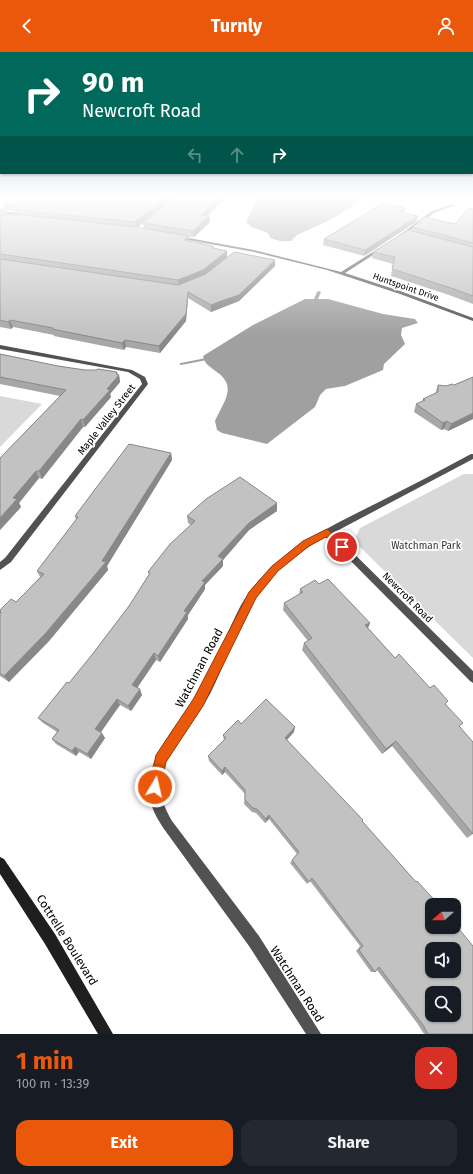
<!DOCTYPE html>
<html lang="en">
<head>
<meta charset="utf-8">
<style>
  :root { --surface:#171b24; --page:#242831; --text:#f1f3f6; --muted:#9ea1a6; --accent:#ea580c }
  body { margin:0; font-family:"Fira Sans",sans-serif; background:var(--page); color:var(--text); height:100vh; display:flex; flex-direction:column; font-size:15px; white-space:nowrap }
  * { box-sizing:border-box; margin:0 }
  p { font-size:13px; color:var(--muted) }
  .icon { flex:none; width:22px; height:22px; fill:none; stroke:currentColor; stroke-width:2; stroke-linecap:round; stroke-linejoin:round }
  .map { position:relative; height:982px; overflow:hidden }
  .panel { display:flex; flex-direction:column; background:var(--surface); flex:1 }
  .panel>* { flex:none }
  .guide { position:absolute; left:0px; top:0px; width:473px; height:122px; box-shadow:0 1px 3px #0004; background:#00695c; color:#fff; overflow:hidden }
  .needle { width:26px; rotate:249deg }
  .fabs { position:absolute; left:425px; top:846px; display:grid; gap:8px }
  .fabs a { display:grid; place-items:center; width:36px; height:36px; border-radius:8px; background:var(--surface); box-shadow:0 1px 3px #0004; font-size:20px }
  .pin { position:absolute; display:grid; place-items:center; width:34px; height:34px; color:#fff; margin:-17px; border:2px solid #fff; border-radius:50%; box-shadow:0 1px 4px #0007 }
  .me { position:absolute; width:44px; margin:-22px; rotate:9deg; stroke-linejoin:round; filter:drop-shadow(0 0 3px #0008) }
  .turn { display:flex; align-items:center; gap:14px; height:84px; padding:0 16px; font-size:18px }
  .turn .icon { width:52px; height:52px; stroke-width:2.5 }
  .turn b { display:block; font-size:28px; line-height:34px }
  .lanes { display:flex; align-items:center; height:38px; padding:0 16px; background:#0003; justify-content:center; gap:20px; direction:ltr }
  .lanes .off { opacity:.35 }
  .round { display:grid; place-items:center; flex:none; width:42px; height:42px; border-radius:12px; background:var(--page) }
  .headline { display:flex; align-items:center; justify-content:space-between; height:68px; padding:0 16px }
  h1 { font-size:24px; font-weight:700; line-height:30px; color:var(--accent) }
  .button { display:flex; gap:8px; margin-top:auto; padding:8px 16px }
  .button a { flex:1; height:46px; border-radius:12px; background:var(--accent); color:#fff; font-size:16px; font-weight:700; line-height:46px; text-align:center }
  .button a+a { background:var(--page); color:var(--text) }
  header { display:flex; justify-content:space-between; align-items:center; height:52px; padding:0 16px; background:var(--accent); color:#fff; font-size:18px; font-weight:700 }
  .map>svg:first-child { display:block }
  .green { fill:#d9d9d9 }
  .water { fill:#a0a0a0 }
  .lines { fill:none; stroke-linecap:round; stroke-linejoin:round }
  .stream { fill:#a0a0a0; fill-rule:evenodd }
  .street { fill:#525252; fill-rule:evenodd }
  .secondary { fill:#1f1f1f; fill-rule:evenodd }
  .wall { fill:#a7a7a7; fill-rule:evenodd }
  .shaded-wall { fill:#888 }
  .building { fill:#c2c2c2; stroke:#888; fill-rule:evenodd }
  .route { fill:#ea580c; stroke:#983908 }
  .labels { text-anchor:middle; stroke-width:3.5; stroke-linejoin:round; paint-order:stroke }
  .far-street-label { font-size:9px; fill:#000; stroke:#fff }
  .street-label { font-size:10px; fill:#000; stroke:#fff }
  .park-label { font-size:10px; fill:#303030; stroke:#fff }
  .near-street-label { font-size:12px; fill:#000; stroke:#fff }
</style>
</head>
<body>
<header><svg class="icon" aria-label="back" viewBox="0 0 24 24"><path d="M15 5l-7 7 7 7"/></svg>Turnly<svg class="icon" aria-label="person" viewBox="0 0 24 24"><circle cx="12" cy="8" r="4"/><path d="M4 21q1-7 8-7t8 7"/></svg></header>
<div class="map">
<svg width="473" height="982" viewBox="0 0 473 982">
  <rect width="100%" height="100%" fill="#fff"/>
  <path class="green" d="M0 344 42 352 0 395Z
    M464 422H473V606L360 495 356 485 360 476Z"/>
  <path class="water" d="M258 146H356L358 147C353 159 310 177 297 183L291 189H280L270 186 268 181 251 175 246 170Z
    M305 247H328L383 262 415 267 418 271 402 276 401 283 405 292 384 312 383 318 345 334 326 337 320 343 315 355 267 392 222 381 217 378 215 369C224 348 239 334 214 318 208 313 205 312 203 304L253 273Z"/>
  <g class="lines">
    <path class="stream" d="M319 239 321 240 315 254 312 255 311 254 317 240Z
      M211 305 213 306 212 307 181 313 179 312 181 311Z"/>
    <path class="street" d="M452 152 455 153 434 161 401 185 398 184 432 159Z
      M0 159 18 161 28 166 26 167 16 163 0 161Z
      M178 184 254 198 341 220 379 196H381V198L345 221 403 240 473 266V269L400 242 327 218 254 200 177 186Z
      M0 293 132 318 145 325 148 332 11 510 0 518V510L5 506 142 332 140 327 128 320 0 297Z
      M471 402H473V407L333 481 473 619V631L470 629 326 484C305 497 283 511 266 531 239 563 229 605 210 642 196 667 172 689 163 717 157 738 162 751 172 769L259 884 321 982H306L249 894 164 777C158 768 152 758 150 747 141 706 184 668 202 636 217 610 227 580 241 553 273 500 327 476 381 449 411 434 441 418 471 402Z"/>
    <path class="secondary" d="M0 805 4 807 55 882 113 982H98L45 892 0 822Z"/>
  </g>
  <path class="wall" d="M174 146 137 176 144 177 143 171 174 146H225L207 164H209L210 170 194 185H188L189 189 213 196 227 199V205L206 222 275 214 239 249 211 260 188 246 186 269 160 301 126 295 124 298 54 284V283L13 275 11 277 0 275V156L5 157 3 152ZM6 158 17 160 18 163H8Z
    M405 156 404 161 416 170 364 204 323 193 324 187Z
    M473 157V252L449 243 391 224 393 212 372 206 373 200 412 179 413 175 455 172Z
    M0 302 58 314 119 323 120 330 110 342 111 345 85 375H83L42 427 39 426 19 451 21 455 0 478V406L60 344 0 332Z
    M473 325V367L448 379 444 377 441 378 414 360 416 352 422 350 423 347 435 342 438 333 446 334 454 333Z
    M171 401 172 408 107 514 108 518 49 589 9 630 0 624V558L16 550 40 525 37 519 76 468 75 464Z
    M277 459 249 478 223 508V514L205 533V537L188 563V567L160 610 156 608 137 636 142 643 131 659 120 653 100 680 105 686 91 707 79 700 76 704 56 692 52 687 57 680 43 671 38 666 69 631 91 604 129 554 149 523 148 520 191 473 188 471 187 464Z
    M319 532 370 571 368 576 395 606 446 652 459 675 473 690V782L467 786 392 694 382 702 302 598 304 591 308 589 283 558 284 551 299 543 300 537Z
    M294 680 287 688 362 769 415 829H417L473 982H424L417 971 377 918 375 920H371L356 899 360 894 310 829 307 832 290 811 297 802 269 767 265 771 256 761 252 760 244 752 245 742 225 720 222 723 209 709 208 704 224 689 223 683Z"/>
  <path class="shaded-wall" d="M166 146H174L136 176 135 170Z
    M219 146H225L202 169 201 163Z
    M405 156 404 161 399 160Z
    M209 164 210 170 194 185 193 179Z
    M418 164 416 170 364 204 365 198Z
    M188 184 189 190 184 188Z
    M227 199V205L203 224 179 234 178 228Z
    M275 208V214L239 249 211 260V253Z
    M188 240V246L186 269 160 301 159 294Z
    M10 268 13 275 11 277 8 270Z
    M125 288 126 295 124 298 122 291Z
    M117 320 118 324 119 323 120 330 110 342 111 345 85 375 83 368 107 337Z
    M473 361V367L448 379 451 372Z
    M81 367 83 375 42 427 39 419Z
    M447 369 444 377 441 378 443 371Z
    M171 401 172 408 107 514 108 518 49 589 9 630 4 624 102 509Z
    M36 419 39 426 19 451 21 455 0 478V466L13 446Z
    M277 451V459L249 478 223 508V514L205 533V537L188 563V567L160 610 158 604 202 529 218 504 249 471Z
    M370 571 367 578 365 573Z
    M154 601 156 608 135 639 132 633Z
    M140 637 142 643 131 659 128 654Z
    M117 647 120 653 99 683 95 677Z
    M295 675 294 680 284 691 285 686Z
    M102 681 105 686 91 707 87 702Z
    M396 689 392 694 382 702 386 697Z
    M75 695 79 700 76 704 72 699Z
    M225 715V720L222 723V719Z
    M269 763V767L265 771 266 767Z"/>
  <path class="building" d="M15 146H166L135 170 17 158 18 156 15 154 3 152Z
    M174 146H219L201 163 209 164 193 179 143 171Z
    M383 151 405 156 399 160 418 164 365 198 324 187Z
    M468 156 473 157V191L413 175 425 165 455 172Z
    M0 163H24L136 175 188 184 184 188 213 194V196L227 199 203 218 178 228 0 202Z
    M408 178 473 195V244L451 236 392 217 395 205 373 200Z
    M234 200 275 208 239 243 221 249 211 253 188 240 186 262 159 294 125 288 122 291 52 277 53 276 10 268 8 270 0 268V207L178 233 206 222Z
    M0 302 58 314 85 318H96L98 317 117 320 116 322 119 323 107 337 110 338 83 368 81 367 39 419H36L13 446 17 447 0 466V406L66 338 0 325Z
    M473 325V361L451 372 447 369 443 371 416 352 425 348 423 347 438 340V333L446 334 452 332 454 333Z
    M129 392 171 401 102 509 106 510 45 582 4 624 0 621V561H1L0 558 11 547 16 550 44 522 37 519 78 465 75 464Z
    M240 425 277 451 249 471 218 504 223 507 202 529 205 530 184 559 187 560 158 604 154 601 132 633 140 637 128 654 117 647 95 677 102 681 87 702 75 695 72 699 52 687 59 678 38 666 67 630 69 631 91 604 129 554 150 521 148 520 170 492 195 469 187 464 206 447Z
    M328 527 370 571 365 573 395 606 399 602 430 636 434 633 448 649 445 652 463 671 459 674 473 690V782L396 689 386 697 304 591 312 586 284 551 303 540 300 537 315 528 319 532Z
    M266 647 295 675 285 686 363 768 362 769 416 830 417 829 439 853H432V875H454V871L473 894V982H428L423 973 379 915 375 920 359 898 363 894 312 826 309 830 292 808 299 800 269 763 266 767 257 757 253 756 245 748V738L225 715 222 719 208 704 226 686 223 683 238 668 241 672ZM432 897H454V919H432ZM432 941H454V963H432Z"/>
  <linearGradient id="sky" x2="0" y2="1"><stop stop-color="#8baccb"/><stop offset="0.51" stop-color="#fff"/><stop offset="1" stop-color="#fff" stop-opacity="0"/></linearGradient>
  <rect width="473" height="284" fill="url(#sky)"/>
  <path class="route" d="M327 477 345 492V497H339L326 485 309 494 278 519 256 546 203 654 166 710 160 739 155 741 151 739 149 735 156 703 194 646 249 540 272 514 303 489Z"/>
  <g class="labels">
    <g class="far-street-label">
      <text transform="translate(406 235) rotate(19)" y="3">Huntspoint Drive</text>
    </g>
    <g class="street-label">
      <text transform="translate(106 367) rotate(-52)" y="4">Maple Valley Street</text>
      <text transform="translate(408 545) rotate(45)" y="4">Newcroft Road</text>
    </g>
    <g class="park-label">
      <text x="426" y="497">Watchman Park</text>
    </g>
    <g class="near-street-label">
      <text transform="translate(199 616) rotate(-62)" y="4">Watchman Road</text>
      <text transform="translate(67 888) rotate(58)" y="4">Cottrelle Boulevard</text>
      <text transform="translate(297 932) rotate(57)" y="4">Watchman Road</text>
    </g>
  </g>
</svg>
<div class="fabs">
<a><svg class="needle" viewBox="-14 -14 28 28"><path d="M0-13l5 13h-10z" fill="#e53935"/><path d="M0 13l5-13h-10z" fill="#9ea1a6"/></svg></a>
<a><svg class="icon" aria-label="sound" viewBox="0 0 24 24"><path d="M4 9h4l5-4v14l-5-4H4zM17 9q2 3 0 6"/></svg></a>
<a><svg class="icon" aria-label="search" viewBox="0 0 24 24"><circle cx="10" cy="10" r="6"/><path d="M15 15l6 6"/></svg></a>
</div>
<div class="pin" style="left:342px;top:495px;background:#d93025"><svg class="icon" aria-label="arrive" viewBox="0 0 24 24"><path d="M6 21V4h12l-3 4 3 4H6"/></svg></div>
<svg class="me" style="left:155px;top:735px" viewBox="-20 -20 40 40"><circle r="17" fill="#ea580c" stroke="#fff" stroke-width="3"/><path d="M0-11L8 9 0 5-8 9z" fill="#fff"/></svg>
<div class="guide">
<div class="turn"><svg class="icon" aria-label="right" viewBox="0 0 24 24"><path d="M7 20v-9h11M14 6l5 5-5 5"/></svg><div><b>90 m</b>Newcroft Road</div></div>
<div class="lanes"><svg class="icon off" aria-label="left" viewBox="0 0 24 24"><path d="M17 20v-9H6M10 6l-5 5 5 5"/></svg><svg class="icon off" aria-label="ahead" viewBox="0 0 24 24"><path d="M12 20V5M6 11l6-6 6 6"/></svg><svg class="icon" aria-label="right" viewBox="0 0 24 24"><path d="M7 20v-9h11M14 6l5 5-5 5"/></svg></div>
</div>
</div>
<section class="panel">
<div class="headline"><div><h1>1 min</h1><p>100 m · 13:39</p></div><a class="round" style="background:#d93025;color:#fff"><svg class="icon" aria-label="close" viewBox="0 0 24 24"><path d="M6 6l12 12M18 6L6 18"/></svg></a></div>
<div class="button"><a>Exit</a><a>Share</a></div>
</section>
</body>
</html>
